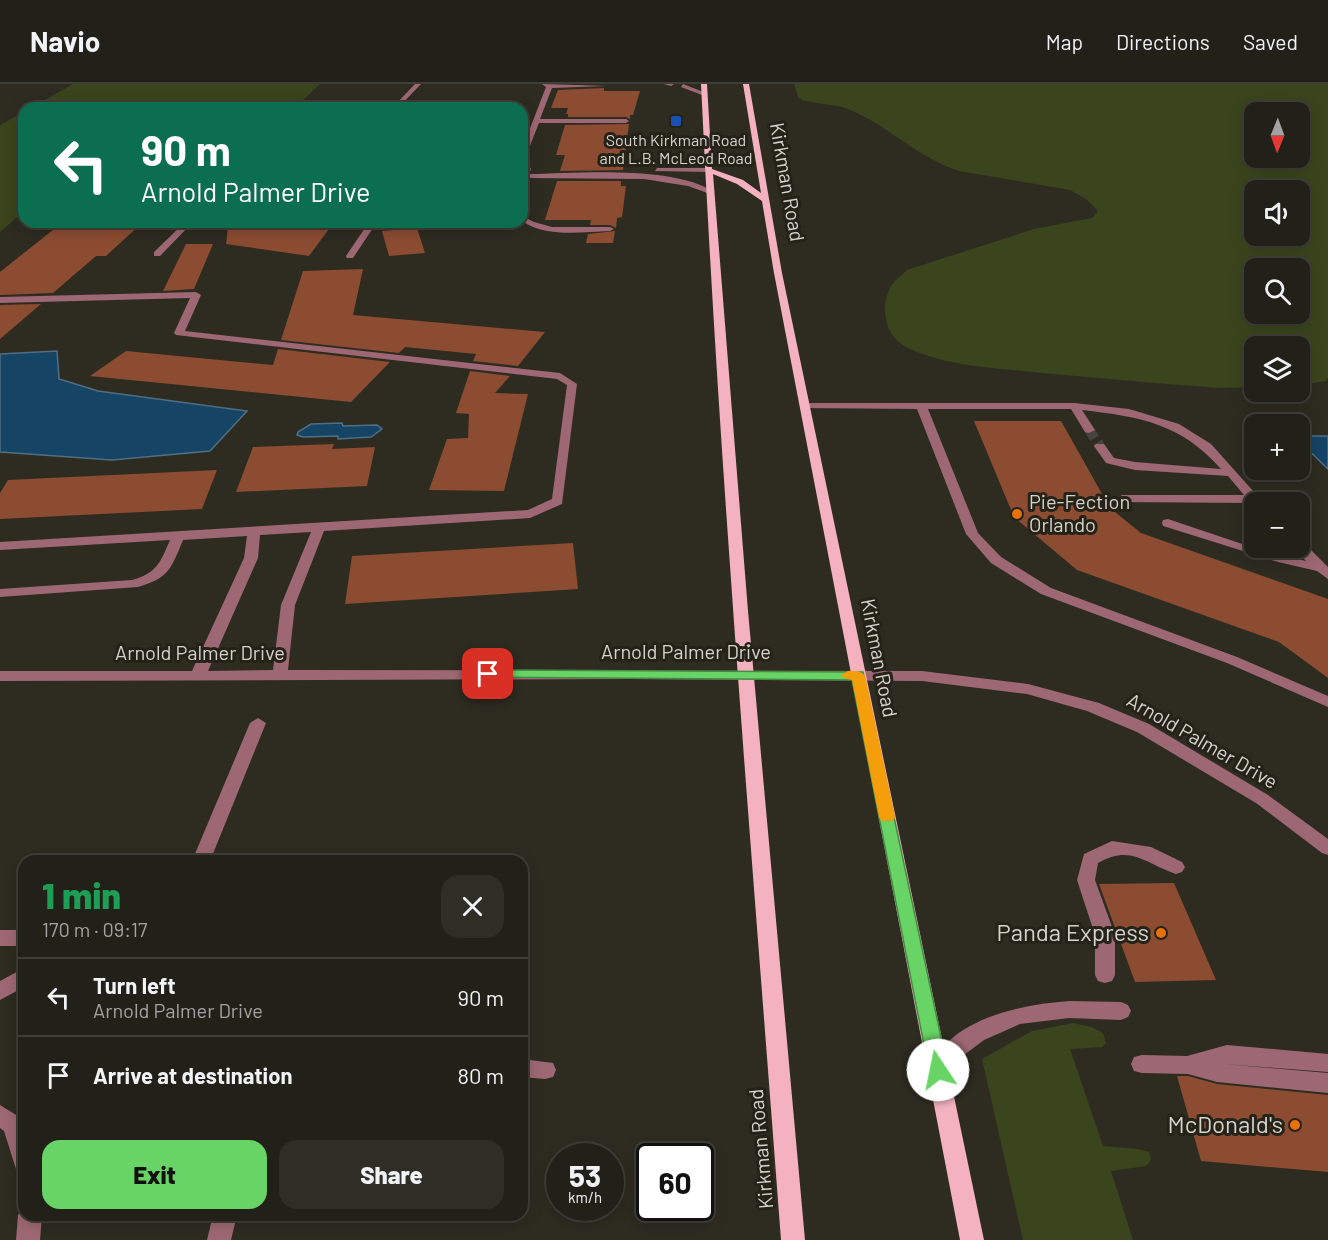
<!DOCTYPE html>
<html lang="en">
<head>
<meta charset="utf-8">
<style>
  :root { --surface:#222119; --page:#2e2e26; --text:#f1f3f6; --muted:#a2a3a2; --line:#3f3e38; --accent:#68d465 }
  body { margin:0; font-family:Barlow,sans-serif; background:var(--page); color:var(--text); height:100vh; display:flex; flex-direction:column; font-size:22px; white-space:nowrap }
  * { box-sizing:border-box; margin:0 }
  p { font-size:20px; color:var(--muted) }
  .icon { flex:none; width:33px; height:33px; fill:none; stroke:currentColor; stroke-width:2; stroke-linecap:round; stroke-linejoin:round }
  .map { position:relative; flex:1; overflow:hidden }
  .details { position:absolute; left:18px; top:771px; width:510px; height:366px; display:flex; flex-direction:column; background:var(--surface); border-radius:18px; box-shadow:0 3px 15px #0003,0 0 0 2px var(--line) }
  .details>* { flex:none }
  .hud { position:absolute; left:18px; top:18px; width:510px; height:126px; border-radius:18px; box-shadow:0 3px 15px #0003,0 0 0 2px var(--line); background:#0b6e4f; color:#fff; overflow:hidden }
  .needle { width:39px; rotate:181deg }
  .buttons { position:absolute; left:1244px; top:18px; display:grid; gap:12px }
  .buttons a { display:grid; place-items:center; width:66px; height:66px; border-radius:12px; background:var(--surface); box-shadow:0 3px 15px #0003,0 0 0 2px var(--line); font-size:30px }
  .speed { position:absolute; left:546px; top:1059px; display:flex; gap:12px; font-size:30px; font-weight:700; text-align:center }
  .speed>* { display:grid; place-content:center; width:78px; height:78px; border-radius:50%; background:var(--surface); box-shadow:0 3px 15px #0003,0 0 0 2px var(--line); line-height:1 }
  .speed small { font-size:15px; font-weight:400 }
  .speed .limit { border:3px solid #111; border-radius:9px; background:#fff; color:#111 }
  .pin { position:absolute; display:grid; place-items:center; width:51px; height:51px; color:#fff; margin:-26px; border-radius:12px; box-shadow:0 3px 9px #0006 }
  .me { position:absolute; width:66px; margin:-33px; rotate:349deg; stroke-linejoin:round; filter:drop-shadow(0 0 4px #0008) }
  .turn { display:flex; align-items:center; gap:21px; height:126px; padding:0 24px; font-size:27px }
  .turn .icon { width:78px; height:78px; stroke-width:2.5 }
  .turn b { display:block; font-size:42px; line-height:51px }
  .round { display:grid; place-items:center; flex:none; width:63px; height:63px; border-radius:18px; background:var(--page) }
  .overview { display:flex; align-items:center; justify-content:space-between; height:102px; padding:0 24px }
  h1 { font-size:36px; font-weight:800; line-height:45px; color:#1e9e55 }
  .cta { display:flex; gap:12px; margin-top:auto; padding:12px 24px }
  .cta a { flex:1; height:69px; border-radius:18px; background:var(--accent); color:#111; font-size:24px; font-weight:800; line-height:69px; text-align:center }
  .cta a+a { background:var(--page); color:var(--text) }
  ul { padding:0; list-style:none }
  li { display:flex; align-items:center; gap:18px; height:78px; padding:0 24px; border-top:2px solid var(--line) }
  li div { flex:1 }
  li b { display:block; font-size:22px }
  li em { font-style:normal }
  header { display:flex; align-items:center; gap:36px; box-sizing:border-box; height:84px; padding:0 30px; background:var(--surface); border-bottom:2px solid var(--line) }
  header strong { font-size:28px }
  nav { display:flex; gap:33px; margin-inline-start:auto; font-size:21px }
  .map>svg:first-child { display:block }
  .green { fill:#3a451d; fill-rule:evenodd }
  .water { fill:#154465; stroke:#4f6f84; stroke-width:1.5 }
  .building { fill:#8b4c31 }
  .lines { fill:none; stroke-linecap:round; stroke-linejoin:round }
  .minor-tunnel { stroke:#47453b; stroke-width:10; stroke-dasharray:10 5; stroke-linecap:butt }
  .minor { fill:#9d6874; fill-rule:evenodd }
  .major { fill:#f4b2c1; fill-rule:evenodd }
  .route { fill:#68d465; stroke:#448a42; stroke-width:1.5 }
  .slow { fill:#f59e0b }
  .transit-dot { fill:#1a4fb4; stroke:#252217; stroke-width:2 }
  .food-dot { fill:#e8710a; stroke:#252217; stroke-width:2 }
  .labels { text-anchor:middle; stroke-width:6; stroke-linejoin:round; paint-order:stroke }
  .far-poi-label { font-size:16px; fill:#d5d3cc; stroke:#252217 }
  .street-label { font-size:20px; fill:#d5d3cc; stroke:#252217 }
  .poi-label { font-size:20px; fill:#d5d3cc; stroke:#252217; text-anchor:start }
  .near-poi-label { font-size:24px; fill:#d5d3cc; stroke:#252217; text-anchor:end }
</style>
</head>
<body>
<header>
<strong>Navio</strong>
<nav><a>Map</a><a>Directions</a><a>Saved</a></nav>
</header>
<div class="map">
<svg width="1328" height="1156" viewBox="0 0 1328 1156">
  <rect width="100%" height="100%" fill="#2e2c21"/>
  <path class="green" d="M73 0H320L295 24H31Z
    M794 0H1328V294L1326 297 1299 301V262H1254V303L1221 304C1162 300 1102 294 1043 289 999 284 948 283 908 264 885 253 879 224 891 202 895 196 902 191 907 186L1034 145 1092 134 1098 127 1086 115 1070 106 959 87C918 74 888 41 848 25 834 20 817 20 802 16L798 13ZM1254 28H1299V74H1254ZM1254 106H1299V152H1254ZM1254 184H1299V230H1254Z
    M24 28V127L0 148V41Z
    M1073 939 1091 943 1103 949 1106 959 1102 963 1070 965 1103 1062 1137 1065 1149 1068 1151 1076 1146 1082 1111 1087 1133 1156H1023L982 975 1032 947Z"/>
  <path class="water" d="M57 267 59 295 98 307 247 327 210 367 112 376 0 368V270Z
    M342 339 343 342 377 341 382 345 371 353 338 355V352L303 353 297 351 298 348 311 340Z
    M1299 352H1328V385L1299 357Z"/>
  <path class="building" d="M604 4V7H640L633 31H630V35L626 33H568V30H566L568 24H551L558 6Z
    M629 40 623 86 560 87 565 71H556L565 41Z
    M557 97H621V102H626L622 133 617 134 616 144 610 141H590L591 136H545Z
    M63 138H143L106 172H96L53 209 0 211V188Z
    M228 144 329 145 309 172 226 160Z
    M417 144 425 169 389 172 382 147Z
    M615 147 613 159H586L588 150Z
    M186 160H213L194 205 163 207Z
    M363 185 353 231 545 248 518 282 473 277 476 270 405 263 399 269 281 256 303 187Z
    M41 220 0 255V221Z
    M278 265 390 278 351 318 90 292 126 267 273 281Z
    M470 287 510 292 495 309 528 310 504 407 429 406 447 355 468 354 469 330 456 329Z
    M974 337H1061L1110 424 1141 449 1328 515V594L1279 558 1077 486 1014 433Z
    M334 360 332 365 375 363 367 402 236 408 253 363Z
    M217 386 202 425 0 435V409L8 396Z
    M573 459 578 505 345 520 352 472Z
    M1174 799 1216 896 1135 898 1099 800Z
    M1177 992H1188L1217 1000 1328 1011V1088L1201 1077Z"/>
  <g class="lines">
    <path class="minor-tunnel" d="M1089 346 1100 362"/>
    <path class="minor" d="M415 0H421L398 24H392Z
      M542 0 607 2 552 4 540 35H626L629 37 626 39H539L525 74 531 85 529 90C576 89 674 81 714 108L710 110 688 102 644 95 527 94 522 99V65L546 3Z
      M664 0H674L671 2Z
      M683 0 706 9 707 10 702 11 681 3Z
      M657 84H708L712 86 708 88 655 87Z
      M522 132 534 138 552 143H610L614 145 610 147C581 148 547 154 522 137Z
      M185 138H193L160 172H154V168Z
      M369 138H377L353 174H347L346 172Z
      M196 208 201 211 185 247 560 289 577 300 562 420 530 434 324 447 295 521 288 586 922 587 1028 600 1099 619 1149 640 1268 711 1328 755V771L1322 769 1256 719 1137 648 1087 627 1027 610 922 597 626 595 0 597V587H192L244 474 247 452 183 456C171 485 169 494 138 503L0 513V505L132 496C157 489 160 479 170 456L0 466V458L528 426 552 415 567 301 557 295 176 251 174 249 190 214 0 219V213ZM311 448 281 521 273 586 208 587 258 474 260 451Z
      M805 319H1074L1129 325 1179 340 1211 360 1263 418H1254V421L1251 419 1118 418 1116 415 1122 411H1244L1228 392 1135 386 1106 379 1094 362 1096 360H1104L1114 374 1135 378 1221 385C1180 339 1141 333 1082 326L1095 346 1089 349 1085 348 1071 325H928L978 449 1001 473 1051 504 1237 573 1328 612V623L1227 579 1041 510 991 479 966 450 917 325 801 324 800 322Z
      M1168 435 1254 464 1306 477 1293 464H1299V458L1304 459 1328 483V495L1317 487 1278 478 1163 442 1162 439 1163 436Z
      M258 634 266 639 210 777H192L250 639Z
      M1112 757 1151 763 1182 778 1185 783 1182 788 1176 790C1145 780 1132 760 1098 779L1095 796 1115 851V891L1112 897 1105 899 1098 897 1095 891V851L1077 796 1084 770Z
      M0 846H24V862H0Z
      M24 884V903L0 916V897Z
      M1069 917 1121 918 1128 921 1131 927 1128 933 1121 936 1069 934 1020 940 984 956 964 971 946 993 938 995 930 993 927 986C952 934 1018 921 1069 917Z
      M1227 961 1328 970V988L1223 980 1328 989V1009L1217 998 1188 990 1142 989 1134 987 1131 980 1134 973 1142 971 1187 972Z
      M522 975 553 979 556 986 553 993 545 995 522 993Z
      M0 1021 21 1034 24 1040V1088L16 1085 4 1047 0 1044Z
      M24 1122V1131H42L40 1156H16L18 1131Z
      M213 1131H237L231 1156H207Z"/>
    <path class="major" d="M701 0H707L712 85 743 96 761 109 743 0H749L782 189 984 1156H960L774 189 762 117 737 100 713 90 748 527 805 1156H781C752 771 719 385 701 0Z"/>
  </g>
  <path class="route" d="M488 586 863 588 948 986 945 992 938 994 931 992 929 986 852 596 483 593 481 590Z"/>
  <path class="slow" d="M858 587 865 591 895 733 893 737H881L879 733 852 596 844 594 841 591 848 587Z"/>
  <rect class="transit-dot" x="670" y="31" width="12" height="12" rx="3"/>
  <g class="food-dot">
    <circle cx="1017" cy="430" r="6"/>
    <circle cx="1161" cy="849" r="6"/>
    <circle cx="1295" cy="1041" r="6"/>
  </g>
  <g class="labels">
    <g class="far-poi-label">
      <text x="676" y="62">South Kirkman Road<tspan x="676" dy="18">and L.B. McLeod Road</tspan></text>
    </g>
    <g class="street-label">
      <text transform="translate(787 98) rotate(80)" y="7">Kirkman Road</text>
      <text x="686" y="575">Arnold Palmer Drive</text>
      <text x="200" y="576">Arnold Palmer Drive</text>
      <text transform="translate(879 574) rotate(79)" y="7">Kirkman Road</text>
      <text transform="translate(1202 657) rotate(30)" y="7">Arnold Palmer Drive</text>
      <text transform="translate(761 1065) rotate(-95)" y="7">Kirkman Road</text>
    </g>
    <g class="poi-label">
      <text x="1029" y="425">Pie-Fection<tspan x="1029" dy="23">Orlando</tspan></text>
    </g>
    <g class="near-poi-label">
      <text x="1149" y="857">Panda Express</text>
      <text x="1283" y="1049">McDonald's</text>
    </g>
  </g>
</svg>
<div class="buttons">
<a><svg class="needle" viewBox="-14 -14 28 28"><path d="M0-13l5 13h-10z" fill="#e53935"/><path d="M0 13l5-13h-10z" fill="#a2a3a2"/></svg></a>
<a><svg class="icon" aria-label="sound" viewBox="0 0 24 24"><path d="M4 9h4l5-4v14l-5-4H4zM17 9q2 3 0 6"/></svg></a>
<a><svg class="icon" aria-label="search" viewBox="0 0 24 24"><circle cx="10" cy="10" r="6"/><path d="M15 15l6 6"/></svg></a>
<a><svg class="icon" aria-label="layers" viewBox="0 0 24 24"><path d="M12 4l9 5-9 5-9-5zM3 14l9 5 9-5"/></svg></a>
<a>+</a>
<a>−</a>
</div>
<div class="speed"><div>53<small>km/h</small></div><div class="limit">60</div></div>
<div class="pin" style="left:488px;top:590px;background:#d93025"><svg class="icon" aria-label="arrive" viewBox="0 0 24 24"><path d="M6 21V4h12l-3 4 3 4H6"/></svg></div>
<svg class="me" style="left:938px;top:986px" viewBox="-20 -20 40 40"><circle r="19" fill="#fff"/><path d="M0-13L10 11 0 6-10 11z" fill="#68d465"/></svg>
<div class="hud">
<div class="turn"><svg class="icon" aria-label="left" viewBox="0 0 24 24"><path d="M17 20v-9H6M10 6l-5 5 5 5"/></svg><div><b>90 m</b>Arnold Palmer Drive</div></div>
</div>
<section class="details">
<div class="overview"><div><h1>1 min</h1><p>170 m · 09:17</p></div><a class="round"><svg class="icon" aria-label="close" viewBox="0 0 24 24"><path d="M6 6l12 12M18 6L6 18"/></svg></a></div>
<ul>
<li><svg class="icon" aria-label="left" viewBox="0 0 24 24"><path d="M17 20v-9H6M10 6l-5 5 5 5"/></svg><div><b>Turn left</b><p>Arnold Palmer Drive</p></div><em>90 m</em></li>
<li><svg class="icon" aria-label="arrive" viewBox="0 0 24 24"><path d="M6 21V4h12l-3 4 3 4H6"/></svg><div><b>Arrive at destination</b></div><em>80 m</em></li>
</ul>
<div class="cta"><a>Exit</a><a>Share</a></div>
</section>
</div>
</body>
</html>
